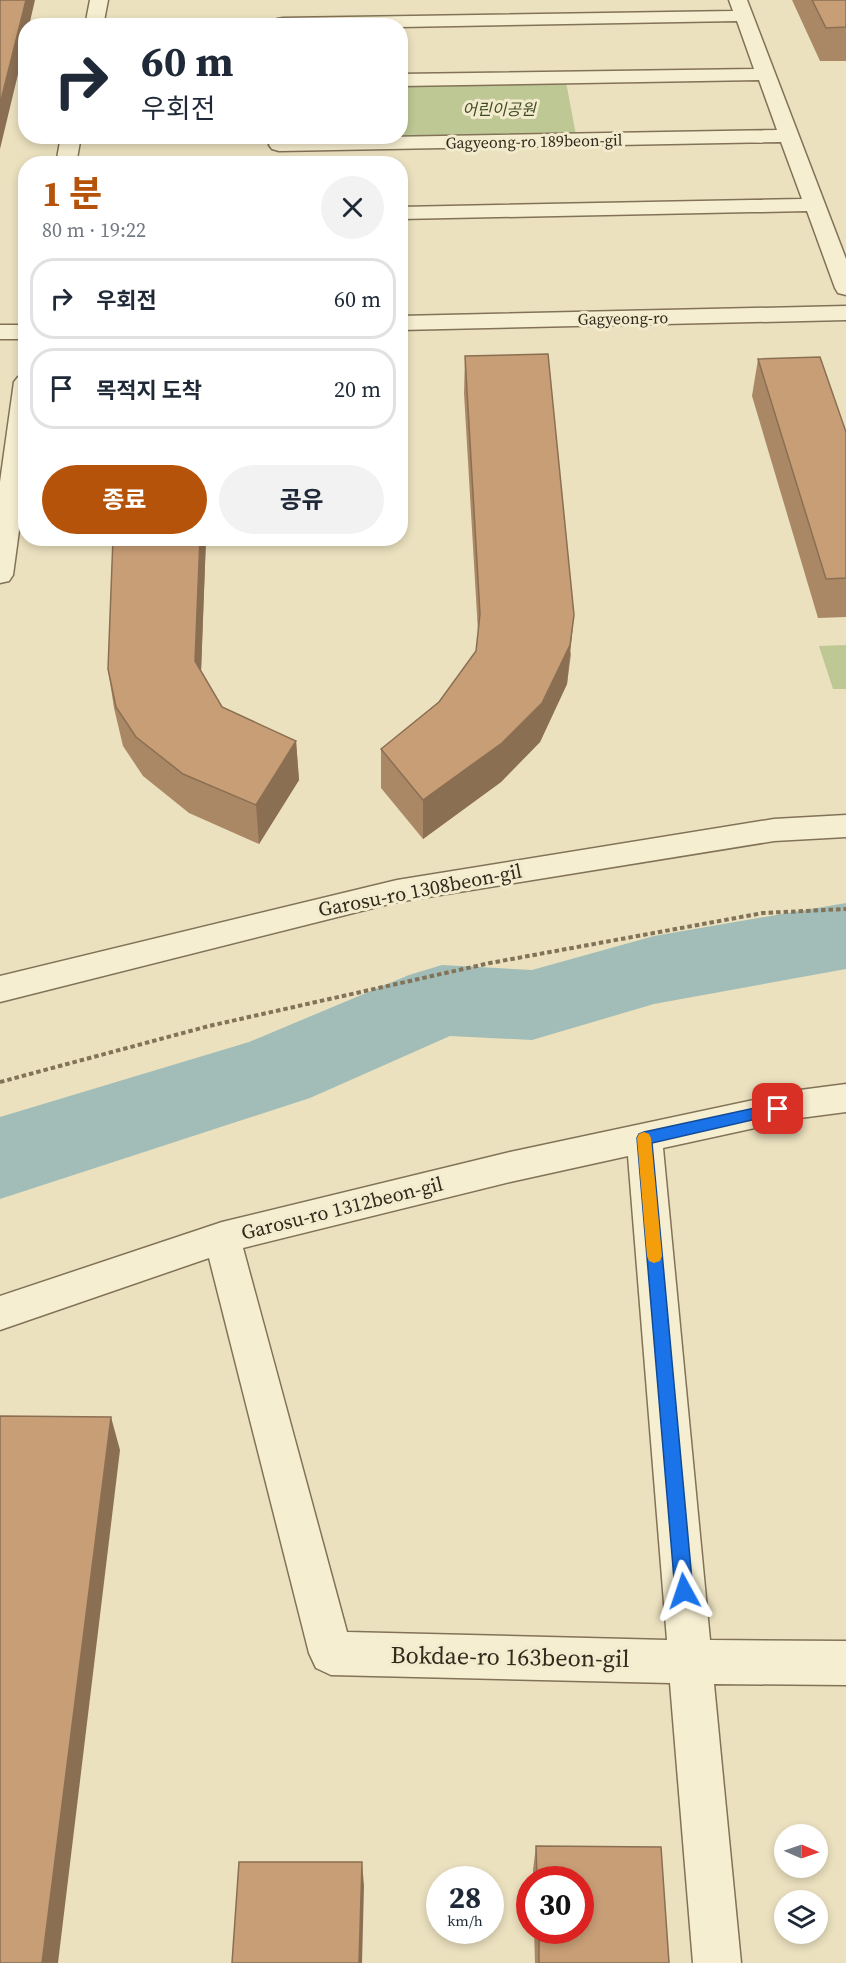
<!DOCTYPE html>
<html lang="ko">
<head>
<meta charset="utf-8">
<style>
  :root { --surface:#fff; --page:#f2f2f3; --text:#1f2937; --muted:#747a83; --line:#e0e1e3; --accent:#b45309 }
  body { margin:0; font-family:"Source Serif 4","Noto Sans KR",serif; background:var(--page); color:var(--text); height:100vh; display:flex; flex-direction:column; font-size:22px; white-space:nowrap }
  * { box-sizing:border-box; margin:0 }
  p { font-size:20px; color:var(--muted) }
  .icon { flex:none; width:33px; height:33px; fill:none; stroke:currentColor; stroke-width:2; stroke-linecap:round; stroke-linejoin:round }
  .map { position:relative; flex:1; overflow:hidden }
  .sheet { position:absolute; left:18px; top:156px; width:390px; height:390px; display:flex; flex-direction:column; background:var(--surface); border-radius:24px; box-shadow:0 3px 9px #0003 }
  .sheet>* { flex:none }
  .hud { position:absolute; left:18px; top:18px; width:390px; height:126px; border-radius:24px; box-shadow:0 3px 9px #0003; background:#fff; color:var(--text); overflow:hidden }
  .needle { width:39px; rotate:92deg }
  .buttons { position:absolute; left:774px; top:1824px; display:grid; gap:12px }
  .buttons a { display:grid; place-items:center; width:54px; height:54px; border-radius:50%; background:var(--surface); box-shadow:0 3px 9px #0003; font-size:30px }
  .speed { position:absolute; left:426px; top:1866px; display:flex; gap:12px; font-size:30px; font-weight:700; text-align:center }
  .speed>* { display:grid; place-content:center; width:78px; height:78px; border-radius:50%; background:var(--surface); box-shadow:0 3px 9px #0003; line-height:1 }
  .speed small { font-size:15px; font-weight:400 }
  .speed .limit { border:9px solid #d22; background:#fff; color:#111 }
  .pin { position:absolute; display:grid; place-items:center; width:51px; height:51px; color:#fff; margin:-26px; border-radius:12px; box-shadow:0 3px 9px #0006 }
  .me { position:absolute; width:66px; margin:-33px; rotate:355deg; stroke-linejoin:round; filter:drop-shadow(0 0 4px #0008) }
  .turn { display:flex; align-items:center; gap:21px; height:126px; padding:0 24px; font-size:27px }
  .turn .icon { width:78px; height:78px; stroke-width:2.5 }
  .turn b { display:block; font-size:42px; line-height:51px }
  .round { display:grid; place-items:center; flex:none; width:63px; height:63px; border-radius:32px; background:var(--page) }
  .head { display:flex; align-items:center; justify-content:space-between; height:102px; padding:0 24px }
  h1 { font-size:36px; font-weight:700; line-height:45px; color:var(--accent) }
  .primary-button { display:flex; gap:12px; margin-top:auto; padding:12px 24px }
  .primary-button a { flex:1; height:69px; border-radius:36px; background:var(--accent); color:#fff; font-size:24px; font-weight:700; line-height:69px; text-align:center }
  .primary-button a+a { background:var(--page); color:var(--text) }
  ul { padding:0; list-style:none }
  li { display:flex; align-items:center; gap:18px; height:81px; margin:0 12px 9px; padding:0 12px; border:3px solid var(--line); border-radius:24px }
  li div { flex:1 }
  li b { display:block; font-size:22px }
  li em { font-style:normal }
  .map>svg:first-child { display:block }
  .green { fill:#bdc894 }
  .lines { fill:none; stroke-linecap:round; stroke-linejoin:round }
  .river { fill:#a2bdb7; fill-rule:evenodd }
  .minor-casing { stroke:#827258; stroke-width:3 }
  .tertiary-casing { stroke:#827258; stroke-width:3 }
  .path { stroke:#827258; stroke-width:4; stroke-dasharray:4.5 3; stroke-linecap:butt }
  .minor { fill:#f6eed1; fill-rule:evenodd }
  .tertiary { fill:#f6eed1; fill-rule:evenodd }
  .wall { fill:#ab8865 }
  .shaded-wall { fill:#8b6f53 }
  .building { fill:#c79e76; stroke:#8b6f53; stroke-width:1.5 }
  .route { fill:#1a73e8; stroke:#114b97; stroke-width:1.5 }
  .slow { fill:#f59e0b }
  .labels { text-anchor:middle; stroke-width:6; stroke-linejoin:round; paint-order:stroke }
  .far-park-label { font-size:16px; font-style:italic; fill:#404d24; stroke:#f3ebce }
  .far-street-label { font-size:16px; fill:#32291c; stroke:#f3ebce }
  .street-label { font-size:20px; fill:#32291c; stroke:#f3ebce }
  .near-street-label { font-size:24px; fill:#32291c; stroke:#f3ebce }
</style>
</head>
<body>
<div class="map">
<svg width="846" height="1963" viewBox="0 0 846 1963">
  <rect width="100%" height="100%" fill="#ebe1bf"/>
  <path class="green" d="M566 82 576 135 307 139 301 137 400 136 401 84Z
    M846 645V689H833L819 646Z"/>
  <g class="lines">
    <path class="river" d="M846 903V969L654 1004 532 1040 450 1036 310 1098 0 1199V1117L249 1042 409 975 442 965 532 970 654 936Z"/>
    <defs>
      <path id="minor" d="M90 0H108L103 26H85Z
        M729 0H747L846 259V295L838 293 835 288 807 211 400 219V207L802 199 781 142 279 151 272 149 269 145 272 141 279 139 777 130 759 80 400 86V74L754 69 737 21 400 27 276 26 274 23 277 19 283 18 733 11Z
        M61 136H81L76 164H56Z
        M846 815V837L774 841 397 902 0 1002V976L397 880 774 819Z
        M846 1084V1112L800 1118 663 1148 710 1640 846 1641V1685L714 1684 741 1963H693L670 1683 331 1675 316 1668 309 1653 209 1258 0 1330V1296L222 1222 510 1152 800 1090ZM628 1156 667 1640 347 1632 243 1248 510 1182Z"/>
      <path id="tertiary" d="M846 306V320L400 330V316Z
        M0 325H26V339H0Z
        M26 375V479L13 575 9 581 0 583V482L14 382 18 377Z"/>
    </defs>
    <use href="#minor" class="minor-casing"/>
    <use href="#tertiary" class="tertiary-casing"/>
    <path class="path" d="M0 1082 209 1026 490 963 763 913 846 909"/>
    <use href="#minor" class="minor"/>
    <use href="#tertiary" class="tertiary"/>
  </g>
  <path class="wall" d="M792 0H846V61H820Z
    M465 356 571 654 567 684 540 742 501 782 423 839 381 788V749L439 702 476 651 478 632 464 393Z
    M758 359 846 432V617L818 618 752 396Z
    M113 538H206L201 671 222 707 296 741 299 780 259 844 189 813 143 776 123 746 114 708 108 669Z
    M536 1846 661 1847 669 1963H535L534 1930H580V1880H533V1870Z"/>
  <path class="shaded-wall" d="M26 0H35L29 26H26V41L0 149V104Z
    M200 538H206L200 700 195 661Z
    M574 615 567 684 540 742 501 782 423 839V800Z
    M296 741 299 780 259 844 256 805Z
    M111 1417 120 1450 58 1963H42Z
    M362 1862 364 1886 362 1963H359Z"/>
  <path class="building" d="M0 0H26L0 104Z
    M812 0H846V27L826 28Z
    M548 354 574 615 570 645 542 703 502 743 423 800 381 749 439 702 476 651 480 614 465 356Z
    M820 357 846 432V578L826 579 758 359Z
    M113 538H200L195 661 222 707 296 741 256 805 183 774 136 737 116 707 108 669Z
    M0 1416 111 1417 42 1963H0Z
    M536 1846 661 1847 669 1963H539V1930H580V1880H537Z
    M239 1862H362L359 1963H232Z"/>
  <path class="route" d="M778 1103 783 1105 785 1109 783 1113 652 1143 693 1591 690 1597 684 1599 678 1597 675 1591 637 1138 639 1134 644 1132Z"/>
  <path class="slow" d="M644 1132 649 1134 651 1138 662 1256 660 1261 654 1263 649 1261 647 1256 637 1138 639 1134Z"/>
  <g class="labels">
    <g class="far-park-label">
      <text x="499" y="115">어린이공원</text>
    </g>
    <g class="far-street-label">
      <text transform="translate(534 141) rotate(-1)" y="6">Gagyeong-ro 189beon-gil</text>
      <text transform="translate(623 318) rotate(-1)" y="6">Gagyeong-ro</text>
    </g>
    <g class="street-label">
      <text transform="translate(420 890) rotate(-11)" y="7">Garosu-ro 1308beon-gil</text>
      <text transform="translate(342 1208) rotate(-14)" y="7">Garosu-ro 1312beon-gil</text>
    </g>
    <g class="near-street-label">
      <text transform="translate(510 1657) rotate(1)" y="8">Bokdae-ro 163beon-gil</text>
    </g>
  </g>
</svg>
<div class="buttons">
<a><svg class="needle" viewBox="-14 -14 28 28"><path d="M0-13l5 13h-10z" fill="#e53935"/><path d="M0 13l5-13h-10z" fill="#747a83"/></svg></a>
<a><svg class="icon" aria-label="layers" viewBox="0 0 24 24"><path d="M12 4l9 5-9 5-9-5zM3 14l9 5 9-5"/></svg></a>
</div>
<div class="speed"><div>28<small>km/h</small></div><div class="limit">30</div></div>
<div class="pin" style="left:778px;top:1109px;background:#d93025"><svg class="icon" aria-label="arrive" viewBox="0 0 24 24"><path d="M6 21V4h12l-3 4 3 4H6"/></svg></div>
<svg class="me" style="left:684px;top:1591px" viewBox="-20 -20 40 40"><path d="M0-17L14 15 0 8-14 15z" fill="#1a73e8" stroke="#fff" stroke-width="4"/></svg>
<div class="hud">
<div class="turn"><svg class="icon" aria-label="right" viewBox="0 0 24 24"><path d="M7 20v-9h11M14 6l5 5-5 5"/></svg><div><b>60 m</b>우회전</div></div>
</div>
<section class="sheet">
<div class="head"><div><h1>1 분</h1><p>80 m · 19:22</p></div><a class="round"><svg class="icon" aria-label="close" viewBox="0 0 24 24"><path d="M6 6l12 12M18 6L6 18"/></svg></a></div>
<ul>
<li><svg class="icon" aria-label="right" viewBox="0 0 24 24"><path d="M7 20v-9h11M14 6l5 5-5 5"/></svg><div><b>우회전</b></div><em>60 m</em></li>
<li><svg class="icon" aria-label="arrive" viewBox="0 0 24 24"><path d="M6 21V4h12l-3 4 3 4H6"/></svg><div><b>목적지 도착</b></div><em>20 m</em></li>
</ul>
<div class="primary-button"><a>종료</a><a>공유</a></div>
</section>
</div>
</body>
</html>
